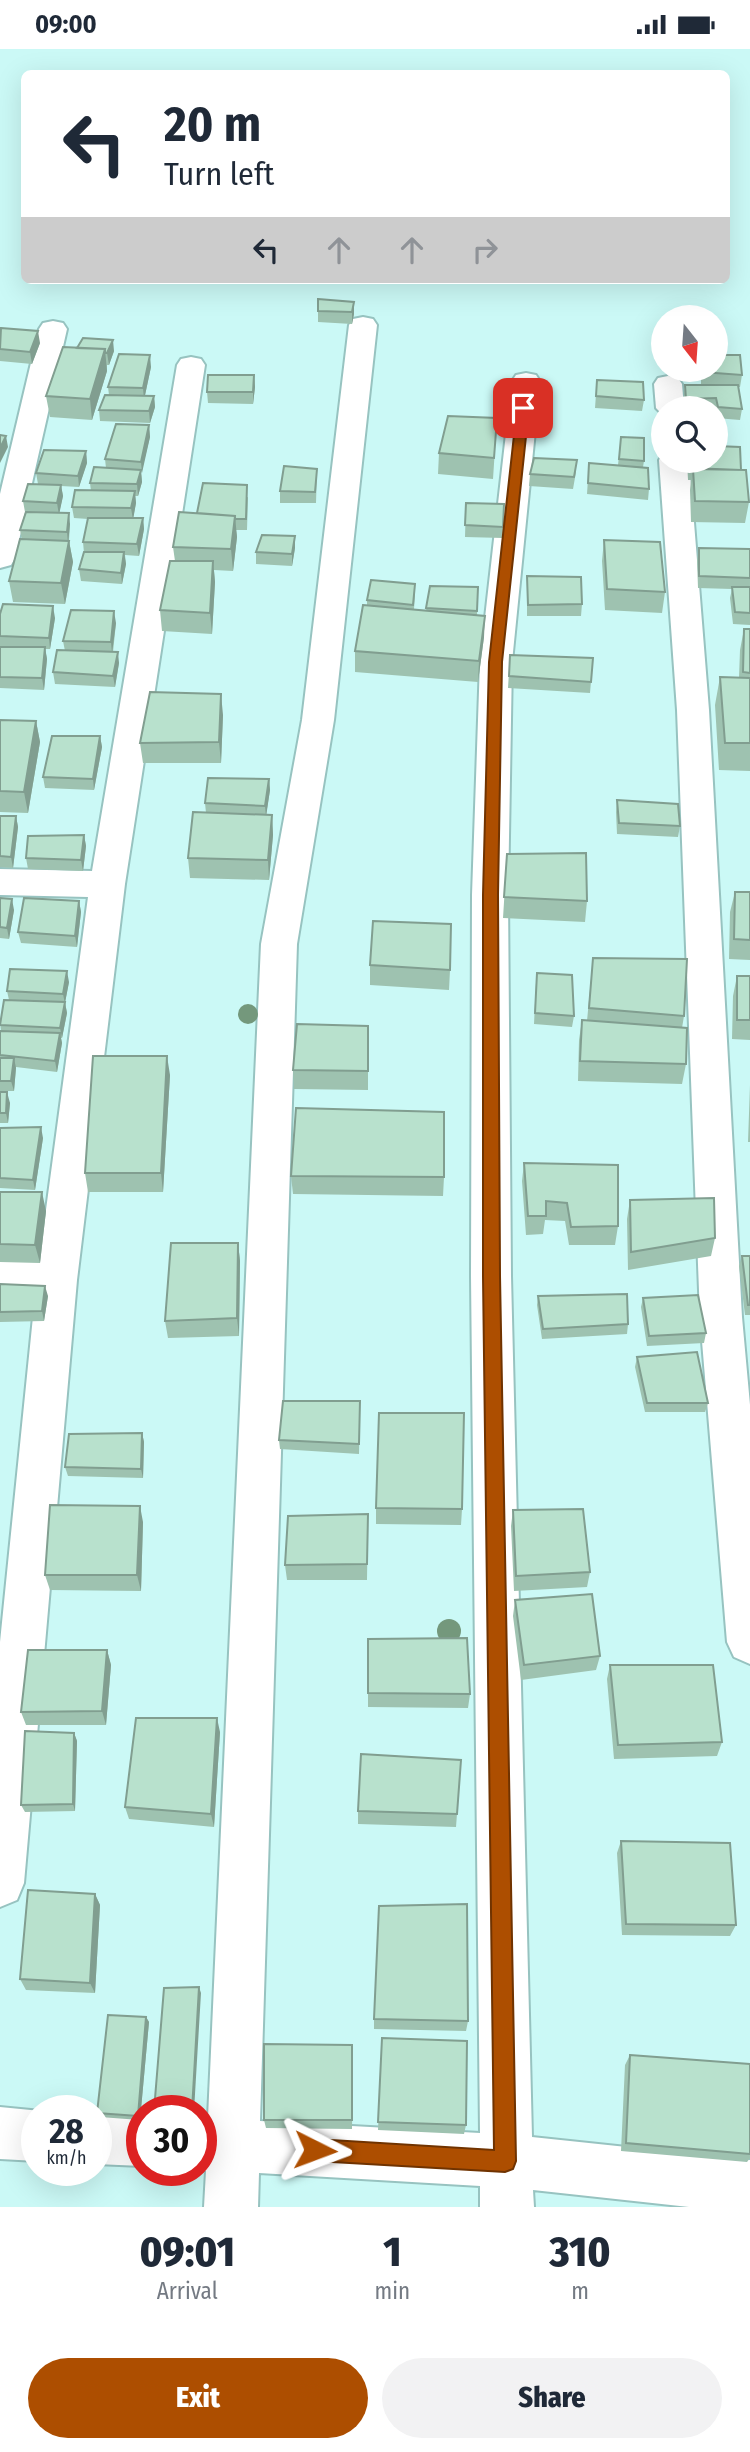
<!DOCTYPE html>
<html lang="en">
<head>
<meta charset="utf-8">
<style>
  :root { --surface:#fff; --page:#f2f2f3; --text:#1f2937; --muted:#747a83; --accent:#ad4e00 }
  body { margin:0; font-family:"Fira Sans Condensed",sans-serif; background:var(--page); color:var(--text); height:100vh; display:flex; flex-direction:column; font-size:26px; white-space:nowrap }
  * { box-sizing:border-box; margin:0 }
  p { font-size:23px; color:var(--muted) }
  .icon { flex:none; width:38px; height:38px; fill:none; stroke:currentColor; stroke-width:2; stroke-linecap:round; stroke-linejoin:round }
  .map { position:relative; height:2158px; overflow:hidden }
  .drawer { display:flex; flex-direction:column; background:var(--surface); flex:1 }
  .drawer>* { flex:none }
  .hud { position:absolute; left:21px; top:21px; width:709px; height:214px; border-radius:10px; box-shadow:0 7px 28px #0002; background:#fff; color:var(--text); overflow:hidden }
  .needle { width:46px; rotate:163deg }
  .controls { position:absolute; left:651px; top:256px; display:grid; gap:14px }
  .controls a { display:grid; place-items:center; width:77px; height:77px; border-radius:50%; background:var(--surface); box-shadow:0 7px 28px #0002; font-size:35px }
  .speed { position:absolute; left:21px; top:2046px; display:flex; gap:14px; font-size:35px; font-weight:700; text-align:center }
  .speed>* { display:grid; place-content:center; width:91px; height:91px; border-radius:50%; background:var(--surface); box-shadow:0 7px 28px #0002; line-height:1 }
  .speed small { font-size:18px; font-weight:400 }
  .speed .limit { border:10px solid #d22; background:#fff; color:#111 }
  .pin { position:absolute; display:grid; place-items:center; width:60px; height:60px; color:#fff; margin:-30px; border-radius:14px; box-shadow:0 4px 10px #0006 }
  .me { position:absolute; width:77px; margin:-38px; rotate:93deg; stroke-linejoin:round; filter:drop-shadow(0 0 5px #0008) }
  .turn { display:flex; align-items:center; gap:24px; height:147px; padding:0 28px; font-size:32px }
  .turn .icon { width:91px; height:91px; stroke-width:2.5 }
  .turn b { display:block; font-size:49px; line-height:60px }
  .lanes { display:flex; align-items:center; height:66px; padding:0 28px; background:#0003; justify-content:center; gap:35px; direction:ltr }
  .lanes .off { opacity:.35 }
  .eta { display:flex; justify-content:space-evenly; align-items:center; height:119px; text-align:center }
  .eta b { font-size:42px; font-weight:800; line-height:49px }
  .button { display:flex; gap:14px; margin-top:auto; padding:14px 28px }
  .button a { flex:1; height:80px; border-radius:42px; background:var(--accent); color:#fff; font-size:28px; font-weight:800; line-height:80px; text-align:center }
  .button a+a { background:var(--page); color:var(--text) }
  .status { display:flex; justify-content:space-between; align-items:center; height:49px; padding:0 35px; background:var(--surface); direction:ltr }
  .status svg { height:19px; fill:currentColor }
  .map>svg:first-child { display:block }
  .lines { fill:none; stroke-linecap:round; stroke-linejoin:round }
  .minor-casing { stroke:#97c3c0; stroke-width:4 }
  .minor { fill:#fff; fill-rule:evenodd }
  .tree { fill:#74987c }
  .wall { fill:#9ec2b0 }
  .shaded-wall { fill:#819e90 }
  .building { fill:#b8e1cd; stroke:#819e90; stroke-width:2 }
  .route { fill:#ad4e00; stroke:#703300; stroke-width:2 }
</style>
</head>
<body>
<div class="status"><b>09:00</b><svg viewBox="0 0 49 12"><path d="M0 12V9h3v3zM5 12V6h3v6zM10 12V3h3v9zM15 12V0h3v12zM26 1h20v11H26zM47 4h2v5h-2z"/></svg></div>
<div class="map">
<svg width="750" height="2158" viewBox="0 0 750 2158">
  <rect width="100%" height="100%" fill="#cbf9f6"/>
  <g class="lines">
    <defs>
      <path id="minor" d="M363 268 373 270 377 276 334 671 297 895 260 2072 480 2084 471 1227 472 846 480 613 512 332 516 326 526 324 536 326 540 332 512 613 508 846 511 1227 532 2088 750 2111V2158H689L533 2141 534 2158H480V2137L259 2124 258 2158H204L206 2122 200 2121 201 2069H208L261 895 302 671 349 276 353 270Z
        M53 272 63 274 67 280 15 509 11 516 0 519V445L39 280 43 274Z
        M191 308 201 310 205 316 125 835 77 1231 24 1834 17 1851 0 1858V1593L35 1248 0 1247V1213H39L88 848 0 846V820L92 822 177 316 181 310Z
        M668 327 678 329 682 335 684 359H663V366L656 359 654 335 658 329Z
        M663 405V411H689L709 661 742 1268 750 1356V1615L734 1608 727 1593 700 1268 677 661 659 411Z
        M0 2058 41 2062H37V2112L0 2110Z
        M96 2063 142 2065V2117L96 2115Z"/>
    </defs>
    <use href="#minor" class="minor-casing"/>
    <use href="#minor" class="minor"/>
  </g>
  <g class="tree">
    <circle cx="248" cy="965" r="10"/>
    <circle cx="449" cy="1582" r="12"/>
  </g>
  <path class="wall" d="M318 250 354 253V265L352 275 318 273Z
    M0 281 40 294 32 315 0 312Z
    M63 298 114 302 109 316H107V322L92 371 50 368 46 347Z
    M151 318 145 346 154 347 155 358 150 374 100 372 99 361 109 346 108 338Z
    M701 320H716L742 326 740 338H738L742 360 740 371 716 369V359H684V347L685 336H713L701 335Z
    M254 326 255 338 253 355 208 354 207 343Z
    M597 331 644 351 642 362 595 359Z
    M497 369 493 430 438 425 439 404Z
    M149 376 150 388 141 424 142 433 138 447H135L136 454 133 469H143L144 480 139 507 125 506 126 515 122 535 81 532 79 520 84 504 83 493 88 470 74 469 72 458 91 442 90 434 106 419 105 410Z
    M621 388 644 412 643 418 649 440 648 451 587 445 589 414 618 416Z
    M86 402 87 414 79 438 61 437 63 447 59 464 70 475 69 492 73 513 65 555 13 553 9 532 22 490 20 481 25 463 23 452 38 435 36 424Z
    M687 411H716L741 421 749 453 745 474 691 473 690 441 691 431H688Z
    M317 420 316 454H280V442Z
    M576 423 573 440 529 437 530 425Z
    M248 448 247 481H236L237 488 233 522 214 521 215 533 212 585 162 582 160 561 175 512 173 498 197 464Z
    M466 454 503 478V489L465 488Z
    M295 487V499L292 517 256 515V503Z
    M604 491 665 543 662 564 605 561 602 512Z
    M699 499 750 500V576L733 575 730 549 732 540 698 539 697 511Z
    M527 527 582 555 581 567H527Z
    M430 537 478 538 477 566 484 588 478 633 355 623V602L367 556V551L415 546 414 560 426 562Z
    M0 565 55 569 50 600H45L47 610 44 641 0 639Z
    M116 574 113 603 119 614 115 638 55 635 53 623 65 602 63 592Z
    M744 580H750V722L719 721 715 656 720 628 739 629 740 601Z
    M510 606 593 609 590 644 508 639Z
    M223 666 221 714H143L140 694Z
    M0 671 36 672 40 693 28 764 0 763Z
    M100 687 102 698 94 741 45 739 43 728Z
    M269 730 270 741 266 766H272L273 786 269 831 190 829 188 809 206 764 205 754Z
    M617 751 680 777 678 788 617 785 616 763Z
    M0 767H16L18 778 13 819 0 818Z
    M84 786 86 797 83 822 28 820 26 809Z
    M507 805 587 852 585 873 503 869Z
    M735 843H750V911L729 910 730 863Z
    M0 849 14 861 9 890 0 889Z
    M79 852 81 863 77 898 21 894 18 883Z
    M593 909 684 967 682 979 686 1015 682 1035 578 1032 579 991 582 971 587 972Z
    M370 916 450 921 449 941 370 936Z
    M737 927H750V991L732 990 733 947Z
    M69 933 65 953 67 964 62 989H61L62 994 57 1023 16 1018 14 1042H0V982H1L0 974 9 951 7 942Z
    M536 934 574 967 572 978 534 975Z
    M368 977V1041L294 1040 293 1021Z
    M170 1026 163 1143H88L85 1124Z
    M750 1036V1093H748Z
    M0 1043 10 1054 8 1074H0Z
    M0 1079 43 1089 35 1141 0 1139Z
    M524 1114 618 1177 615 1196H569L565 1172 545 1171 543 1185 526 1186 522 1132Z
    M291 1127 444 1128 443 1147 293 1145Z
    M0 1143 46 1162 40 1214 0 1213Z
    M630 1151 715 1189 711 1207 628 1221 627 1170Z
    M238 1194 240 1212 239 1287 168 1289 165 1272Z
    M742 1207H750V1266H745L739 1217Z
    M0 1235 48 1247 44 1272 0 1273Z
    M538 1247 628 1275 627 1285 542 1290 537 1256Z
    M643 1249 706 1284 704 1294 647 1297 641 1258Z
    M637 1308 708 1354 705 1363H645L635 1318Z
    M360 1352 359 1405 280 1400 279 1391Z
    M142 1384 144 1393 143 1429 68 1427 65 1418Z
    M376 1459 462 1460 461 1476 376 1475Z
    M513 1461 590 1523 587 1538 514 1542 511 1477Z
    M368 1465 367 1531H287L285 1516Z
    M143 1473 141 1542 50 1541 45 1526Z
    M515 1551 600 1607 596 1621 521 1631 513 1567Z
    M368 1590 470 1645 468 1659 368 1658Z
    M107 1601 111 1616 106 1676H26L21 1663Z
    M610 1616 722 1693 717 1707 614 1710 607 1630Z
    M220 1683 214 1778 129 1770 125 1758Z
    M74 1684 77 1692 75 1762 25 1763 21 1756Z
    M461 1711 456 1778 358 1775V1762Z
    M621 1792 736 1876 730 1887 622 1886 617 1804Z
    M95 1845 100 1856 95 1944 26 1941 20 1930Z
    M146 1968 149 1973 140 2071 100 2068 97 2064Z
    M374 1970 468 1972 466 1982 374 1980Z
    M382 1989 466 2076 464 2085 378 2081Z
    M353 2005 352 2080 266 2079 264 2071Z
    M630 2006 750 2015V2109L747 2113 621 2102 625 2016Z"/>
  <path class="shaded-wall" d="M354 253V265L352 275V263Z
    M38 282 40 294 32 315 30 303Z
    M113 291 114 302 109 316 107 304Z
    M105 300 107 322 92 371 90 350Z
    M150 306 151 318 144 351 143 339Z
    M254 326 255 338 253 355V343Z
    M154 347 155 358 150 374 149 362Z
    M149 376 150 388 142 424 141 413Z
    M6 387 8 398 0 414V399Z
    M86 402 87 414 79 438 78 427Z
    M141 421 142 433 138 447 137 435Z
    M61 436 63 447 59 466 57 454Z
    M135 442 136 454 133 471 131 459Z
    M69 464 70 475 68 495 67 483Z
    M235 467 237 488 233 522 231 500Z
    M143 469 144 480 139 507 137 495Z
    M295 487V499L292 517V505Z
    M69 492 73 513 65 555 61 534Z
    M124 503 126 515 122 535 121 524Z
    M213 512 215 533 212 585 210 564Z
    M53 557 55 569 50 600 49 589Z
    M114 562 116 574 112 604 111 593Z
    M485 567 484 588 478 633 479 612Z
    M45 598 47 610 44 641 42 629Z
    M118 603 119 614 115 638 113 627Z
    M221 645 223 666 221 714 219 693Z
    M36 672 40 693 28 764 24 743Z
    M100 687 102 698 94 741 93 730Z
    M269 730 270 741 266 768 265 757Z
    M272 766 273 786 269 831 268 811Z
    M16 767 18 778 13 819 11 808Z
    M84 786 86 797 83 822 81 811Z
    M12 850 14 861 9 890 7 879Z
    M79 852 81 863 77 898 75 887Z
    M67 922 69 933 65 954 67 964 62 989 60 979 65 955 63 945Z
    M60 984 62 994 57 1023 55 1012Z
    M167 1007 170 1026 163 1143 161 1124Z
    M14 1009 16 1019 14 1042 11 1032Z
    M7 1043 10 1054 8 1074 6 1064Z
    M41 1078 43 1089 35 1141 33 1131Z
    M42 1143 46 1162 40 1214 35 1196Z
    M238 1194 240 1212 239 1287 237 1269Z
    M45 1237 48 1247 44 1272 42 1262Z
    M142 1384 144 1393 143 1429 141 1420Z
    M140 1457 143 1473 141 1542 137 1526Z
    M107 1601 111 1616 106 1676 102 1662Z
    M217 1669 220 1683 214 1778 211 1765Z
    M74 1684 77 1692 75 1762 73 1755Z
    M95 1845 100 1856 95 1944 90 1934Z
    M199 1938 201 1944 194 2062H192Z
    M146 1968 149 1973 140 2071 138 2067Z"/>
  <path class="building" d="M318 250 354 253 352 263 318 262Z
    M1 279 38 282 30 303 0 300Z
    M83 289 113 291 107 304H105V300L77 299Z
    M63 298 105 300 90 350 46 347Z
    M119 305 150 306 143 339 108 338Z
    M716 306H740L742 326 702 323V320H716Z
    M208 326H254L253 343H207Z
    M597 331 643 333 644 351 596 347Z
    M685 336H738L742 360 718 358 716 349 686 350Z
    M105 346 154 347 149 362 99 361Z
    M448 367 497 369 494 409 439 404Z
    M116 375 149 376 141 413 105 410Z
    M0 386 6 387 0 399Z
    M621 388 644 389V412L619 410Z
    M716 397 740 398 741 421 690 419 689 411H716Z
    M44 401 86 402 78 427 36 424Z
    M534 409 577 411 574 428 530 425Z
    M589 414 648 419 649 440 588 434Z
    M284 417 317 420 315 443 280 442Z
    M94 418 141 421 137 435 90 434Z
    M693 420 746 421 749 453 695 452Z
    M203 434 247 436 246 470H235V467L197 464Z
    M28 435 61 436 57 454 23 452Z
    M75 441 135 442 131 459 72 458Z
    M466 454 504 455 503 478 465 476Z
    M26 463 69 464 67 483 20 481Z
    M179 463 235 467 231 500 173 498Z
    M88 469H143L137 495 83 493Z
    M262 486 295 487 292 505 256 503Z
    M20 490 69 492 61 534 9 532Z
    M604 491 660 493 665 543 607 540Z
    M699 499 750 500V529L699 527Z
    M84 503H124L121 524 79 520Z
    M170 512H213L210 564 160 561Z
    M527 527 581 528 582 555 528 556Z
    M371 531 415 535 413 556 367 551Z
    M430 537 478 538 477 562 426 559Z
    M732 538H750V564L735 563Z
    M3 555 53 557 49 589 0 587V565Z
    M363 556 485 567 479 612 355 602Z
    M71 561 114 562 111 593 63 592Z
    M744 580H750V624L743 623Z
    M0 598H45L42 629 0 628Z
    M57 601 118 603 113 627 53 623Z
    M510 606 593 609 591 633 509 627Z
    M720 628 750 629V694H725Z
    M150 643 221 645 219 693 140 694Z
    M0 671 36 672 24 743 0 742Z
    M52 687H100L93 730 43 728Z
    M208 729 269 730 265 757 205 754Z
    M617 751 678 755 680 777 619 774Z
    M193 763 272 766 268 811 188 809Z
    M0 767H16L11 808 0 807Z
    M84 786 81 811 26 809 28 787Z
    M586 804 587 852 504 848 507 805Z
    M735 843H750V891L734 890Z
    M0 849 12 850 7 879 0 878Z
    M24 849 79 852 75 887 18 883Z
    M373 872 451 875 450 921 370 916Z
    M593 909 687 910 684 967 589 959Z
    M10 920 67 922 63 945 7 942Z
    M537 924 572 926 574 967 535 964Z
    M737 927H750V971H737Z
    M4 951 65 953 60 979 0 976Z
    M582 971 687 979 686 1015 580 1012Z
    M297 975 368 977V1022L293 1021Z
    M0 982 60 984 55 1012 0 1006Z
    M93 1007H167L161 1124H85Z
    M0 1009H14L11 1032H0Z
    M0 1043H7L6 1064H0Z
    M296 1059 444 1063V1128L291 1127Z
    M41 1078 33 1131 0 1129V1079Z
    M524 1114 618 1116V1177L571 1178 567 1154 546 1152V1167H528Z
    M0 1143H42L35 1196 0 1195Z
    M714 1149 715 1189 631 1203 630 1151Z
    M171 1194H238L237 1269 165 1272Z
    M742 1207H750V1256H748Z
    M0 1235 45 1237 42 1262 0 1263Z
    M627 1245 628 1275 543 1280 538 1247Z
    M698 1246 706 1284 649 1287 643 1249Z
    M697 1303 708 1354H647L637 1308Z
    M283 1352H360L359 1395 279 1391Z
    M379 1364H464L462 1460 376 1459Z
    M142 1384 141 1420 65 1418 69 1385Z
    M50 1456 140 1457 137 1526H45Z
    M583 1460 590 1523 516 1527 513 1461Z
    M368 1465 367 1515 285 1516 288 1467Z
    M592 1545 600 1607 524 1616 515 1551Z
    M467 1589 470 1645 368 1644V1590Z
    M28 1601H107L102 1662 21 1663Z
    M610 1616H713L722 1693 618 1696Z
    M136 1669H217L211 1765 125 1758Z
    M25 1682 74 1684 73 1755 21 1756Z
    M361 1705 461 1711 457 1765 358 1762Z
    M621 1792 730 1794 736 1876 626 1875Z
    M28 1841 95 1845 90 1934 20 1930Z
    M467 1855 468 1972 374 1970 379 1857Z
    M199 1938 192 2062H154L164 1939Z
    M108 1966 146 1968 138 2067 97 2064Z
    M382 1989 467 1992 466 2076 378 2073Z
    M264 1995 352 1996V2071H264Z
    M630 2006 750 2015V2105L626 2094Z"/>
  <path class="route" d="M523 356 529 359 502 613 498 846 500 1227 516 2112 513 2120 505 2123 315 2112 307 2109 304 2101 307 2094 315 2090 494 2101 483 1227V846L489 613 517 359Z"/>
</svg>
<div class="controls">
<a><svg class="needle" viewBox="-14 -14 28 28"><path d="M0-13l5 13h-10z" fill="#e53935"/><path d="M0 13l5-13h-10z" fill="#747a83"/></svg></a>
<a><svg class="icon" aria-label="search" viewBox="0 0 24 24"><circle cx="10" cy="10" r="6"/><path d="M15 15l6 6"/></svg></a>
</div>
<div class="speed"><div>28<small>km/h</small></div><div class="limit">30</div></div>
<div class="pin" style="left:523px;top:359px;background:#d93025"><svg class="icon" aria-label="arrive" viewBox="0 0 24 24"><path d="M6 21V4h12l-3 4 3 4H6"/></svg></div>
<svg class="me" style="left:315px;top:2101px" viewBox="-20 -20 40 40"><path d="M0-17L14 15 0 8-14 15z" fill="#ad4e00" stroke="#fff" stroke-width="4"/></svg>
<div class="hud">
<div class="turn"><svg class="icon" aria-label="left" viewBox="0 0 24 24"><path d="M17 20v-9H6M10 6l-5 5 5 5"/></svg><div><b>20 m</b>Turn left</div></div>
<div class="lanes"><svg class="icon" aria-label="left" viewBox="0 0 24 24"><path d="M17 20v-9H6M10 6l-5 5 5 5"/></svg><svg class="icon off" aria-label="ahead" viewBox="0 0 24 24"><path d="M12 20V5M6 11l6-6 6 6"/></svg><svg class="icon off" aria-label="ahead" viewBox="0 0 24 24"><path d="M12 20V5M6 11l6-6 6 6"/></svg><svg class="icon off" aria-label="right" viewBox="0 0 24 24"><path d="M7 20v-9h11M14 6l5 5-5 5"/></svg></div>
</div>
</div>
<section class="drawer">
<div class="eta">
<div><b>09:01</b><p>Arrival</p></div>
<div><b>1</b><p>min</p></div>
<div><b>310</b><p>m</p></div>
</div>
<div class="button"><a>Exit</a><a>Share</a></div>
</section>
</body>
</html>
